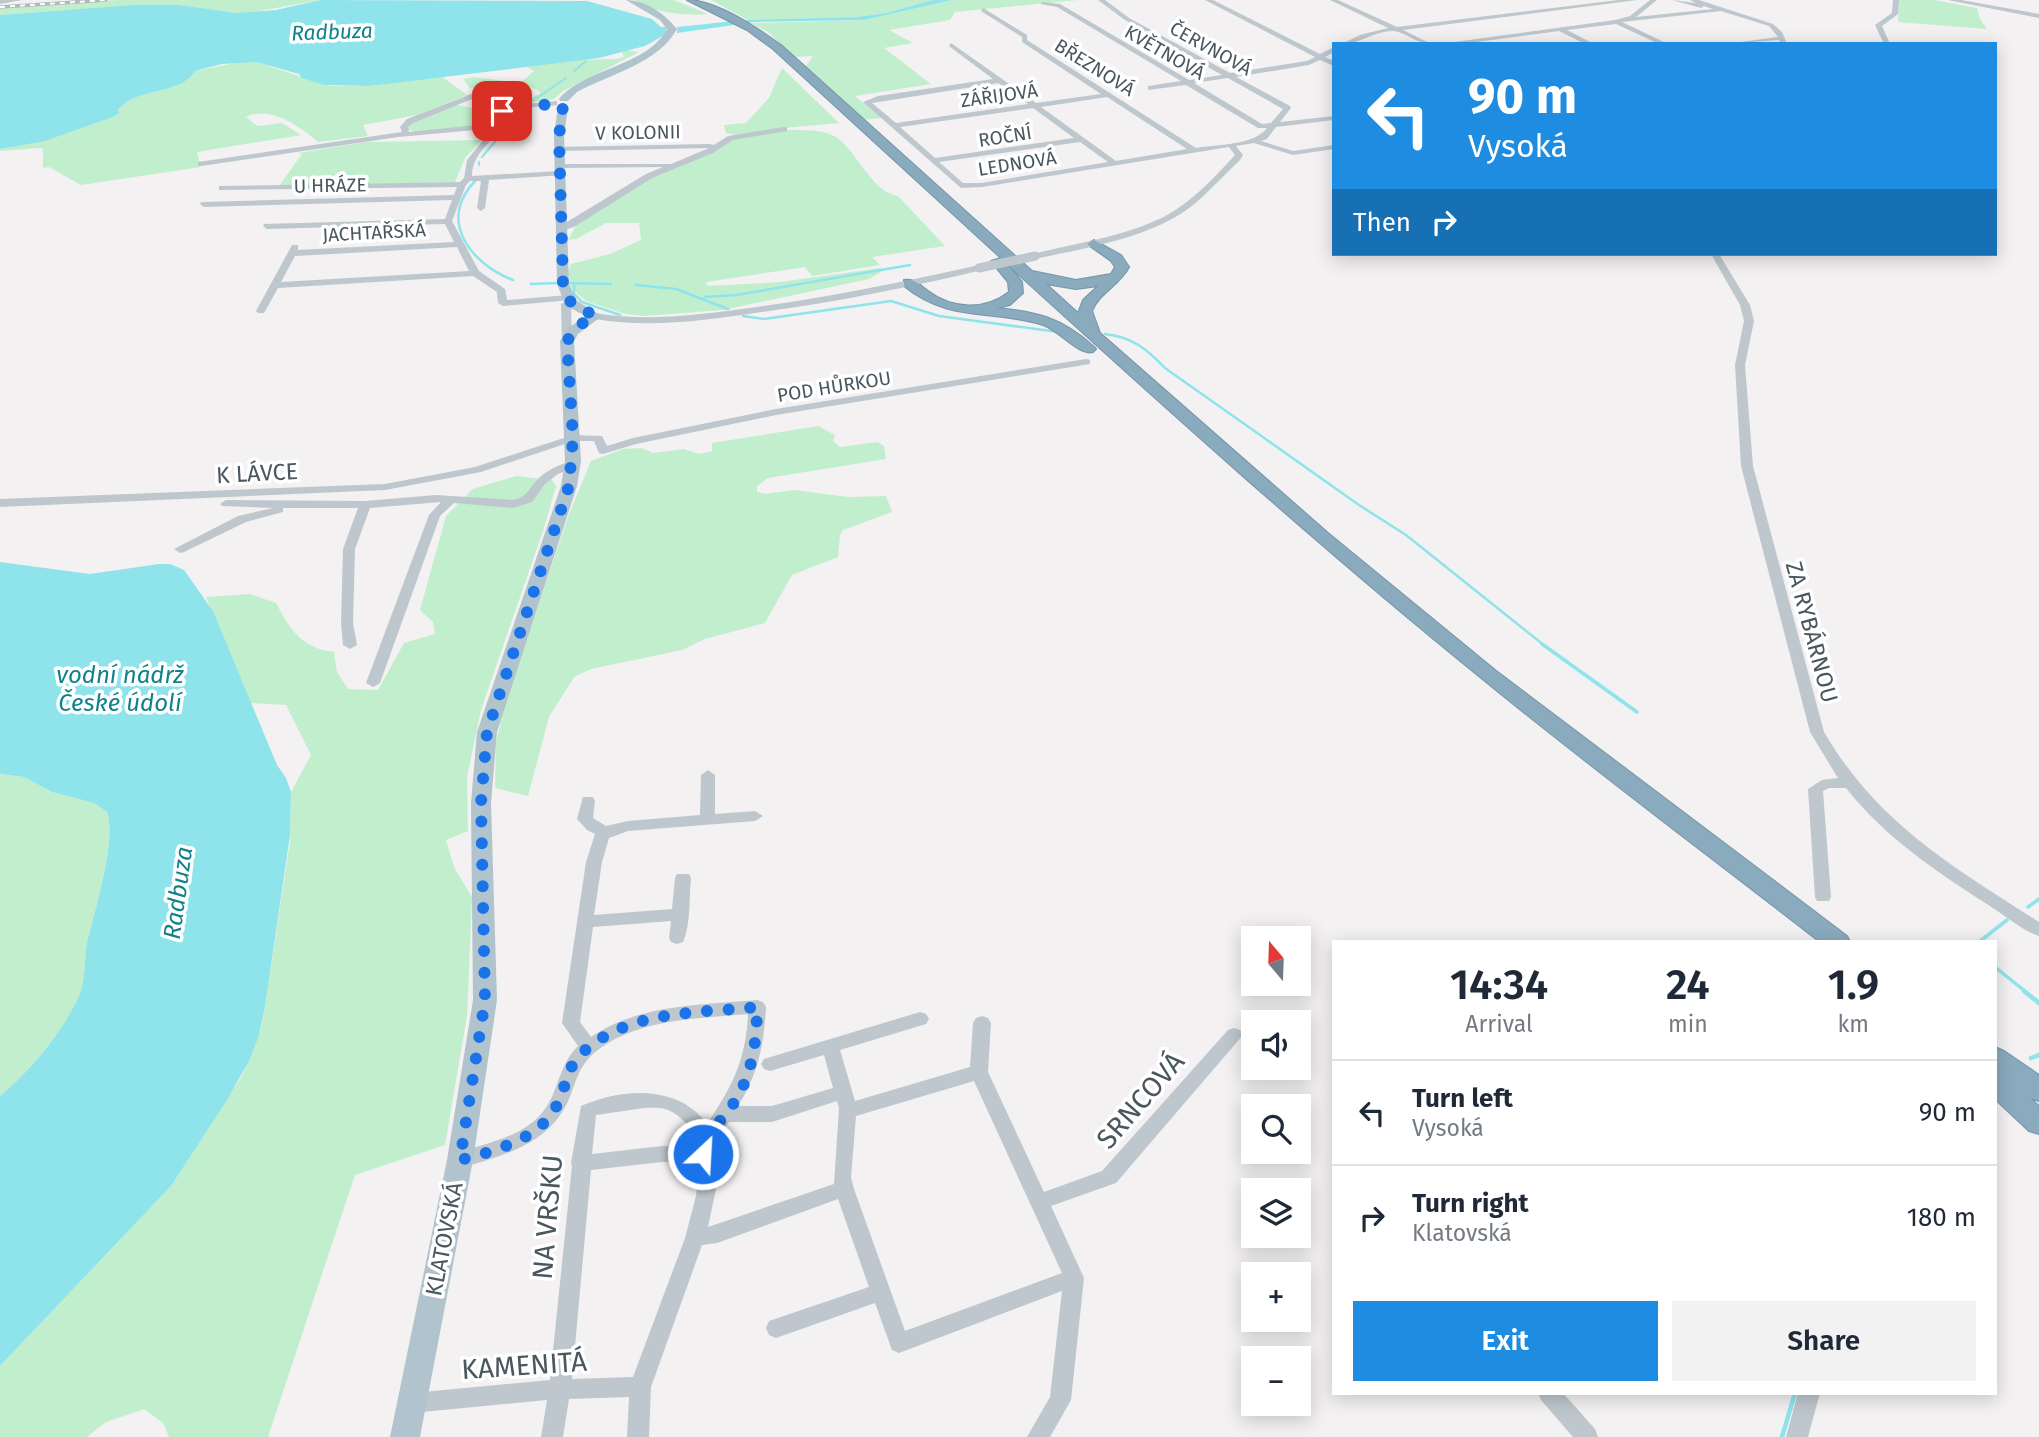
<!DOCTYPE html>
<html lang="en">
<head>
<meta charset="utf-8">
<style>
  :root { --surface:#fff; --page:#f2f2f3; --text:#1f2937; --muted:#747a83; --line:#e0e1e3; --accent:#1d8ce1 }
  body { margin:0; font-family:"Fira Sans",sans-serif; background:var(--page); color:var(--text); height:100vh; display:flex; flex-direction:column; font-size:26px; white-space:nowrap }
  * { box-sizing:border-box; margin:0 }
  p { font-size:23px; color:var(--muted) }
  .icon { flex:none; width:38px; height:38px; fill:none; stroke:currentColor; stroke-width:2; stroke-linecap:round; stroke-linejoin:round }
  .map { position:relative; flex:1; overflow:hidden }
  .details { position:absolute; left:1332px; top:940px; width:665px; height:455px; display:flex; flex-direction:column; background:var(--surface); border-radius:0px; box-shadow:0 4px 18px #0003 }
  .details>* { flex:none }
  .banner { position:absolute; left:1332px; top:42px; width:665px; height:214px; border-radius:0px; box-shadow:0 4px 18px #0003; background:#1d8ce1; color:#fff; overflow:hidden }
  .needle { width:46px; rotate:341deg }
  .controls { position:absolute; left:1241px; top:926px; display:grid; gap:14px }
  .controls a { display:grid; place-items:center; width:70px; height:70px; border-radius:0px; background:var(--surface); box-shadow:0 4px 18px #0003; font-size:35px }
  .pin { position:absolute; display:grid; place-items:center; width:60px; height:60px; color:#fff; margin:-30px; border-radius:14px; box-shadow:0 4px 10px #0006 }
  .me { position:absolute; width:77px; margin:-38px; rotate:25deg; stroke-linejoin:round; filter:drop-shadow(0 0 5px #0008) }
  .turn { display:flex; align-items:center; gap:24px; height:147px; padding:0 21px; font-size:32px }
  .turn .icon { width:91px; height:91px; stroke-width:2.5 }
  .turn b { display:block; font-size:49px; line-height:60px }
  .then { display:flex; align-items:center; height:66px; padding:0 21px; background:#0003; gap:14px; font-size:26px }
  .eta { display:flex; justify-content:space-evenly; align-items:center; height:119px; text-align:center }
  .eta b { font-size:42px; font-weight:600; line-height:49px }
  .cta { display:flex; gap:14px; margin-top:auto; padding:14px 21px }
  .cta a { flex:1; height:80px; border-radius:0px; background:var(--accent); color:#fff; font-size:28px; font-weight:600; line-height:80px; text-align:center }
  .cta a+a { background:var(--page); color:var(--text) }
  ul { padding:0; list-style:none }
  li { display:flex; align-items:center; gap:21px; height:105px; padding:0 21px; border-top:2px solid var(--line) }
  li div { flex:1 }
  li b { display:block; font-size:26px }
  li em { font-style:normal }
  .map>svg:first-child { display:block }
  .green { fill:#c1efcd }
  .water { fill:#8fe4eb }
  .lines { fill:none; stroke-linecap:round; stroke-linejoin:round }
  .stream-far3 { stroke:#8fe4eb; stroke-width:2 }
  .stream-far2 { stroke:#8fe4eb; stroke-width:2.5 }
  .stream-far1 { stroke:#8fe4eb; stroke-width:3.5 }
  .stream { stroke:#8fe4eb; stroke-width:4.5 }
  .highway-casing { stroke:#7595aa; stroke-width:2 }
  .minor { fill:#bdc7cd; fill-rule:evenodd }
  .major { fill:#b1c4ce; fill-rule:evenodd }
  .highway { fill:#8aaabe; fill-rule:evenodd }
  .rail-casing { stroke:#b3b7bb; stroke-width:3.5 }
  .rail { stroke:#fff; stroke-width:2; stroke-dasharray:5; stroke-linecap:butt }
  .minor-bridge { stroke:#bdc7cd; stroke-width:9 }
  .route { stroke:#1a73e8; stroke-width:12; stroke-dasharray:0 21.6 }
  .labels { text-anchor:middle; stroke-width:7; stroke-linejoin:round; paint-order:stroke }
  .far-street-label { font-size:19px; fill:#49575e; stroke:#fff }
  .far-water-label { font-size:21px; font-style:italic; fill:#0f828b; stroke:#fff }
  .street-label { font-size:23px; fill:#49575e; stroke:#fff }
  .water-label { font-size:24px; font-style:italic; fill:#0f828b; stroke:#fff }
  .near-street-label { font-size:28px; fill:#49575e; stroke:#fff }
</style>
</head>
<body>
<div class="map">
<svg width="2039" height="1437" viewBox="0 0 2039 1437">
  <rect width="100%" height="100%" fill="#f3f1f1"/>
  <path class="green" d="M116 0H321L249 13H222L179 5H139L0 15V8Z
    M634 0H674L708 14C686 16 653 13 634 0Z
    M711 0H933L886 13 857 17 748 20Z
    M952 0H1078L955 12 950 20 889 30 913 43 884 48 931 84 855 96 882 118 862 120 805 67 813 56 795 57 768 32 751 23 864 20Z
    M1899 0H1934L1977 8 1980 19 1987 29 1898 22Z
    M626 50 639 52 563 91 554 99 506 106 490 115 481 126 415 132 407 129 410 123 457 105 484 110 502 101 532 98 541 93C524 78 491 89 470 88L463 79 474 77 520 83 534 71 525 66 565 60 617 59 624 57 622 52Z
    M240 62H256L330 86H370L441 76 467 95 417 115 363 125 368 136 318 142C300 126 269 105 246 117L257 126 282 123 301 135 197 152 201 167 81 185 49 167 43 168V149L40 148 0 151V149L50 139 113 117 119 115 118 109C122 107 124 104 127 102 145 89 183 91 195 71Z
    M782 68 839 123 784 128 736 135 726 133 724 125 746 123 769 98Z
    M784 130C799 130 818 129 832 135 854 144 870 192 898 196L945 246 872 257 880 265 812 276 805 267 706 282 708 286 780 282 881 268V272L869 279 723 310 644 316 625 314 586 301 571 288 568 272 571 264 610 254 641 240 639 223H606L576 239 568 240 576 226 606 204 670 167 733 139Z
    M482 140 465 158 455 182 279 186 302 154 298 153 366 142Z
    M818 426 835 435 833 441 840 447 877 442 884 446 886 459 768 478 757 486V492L765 494 794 490 848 497 886 496 892 512 843 530 840 535 838 557 792 575 765 623 705 639 682 650 591 669 574 677 549 717 528 796 495 788 496 743 504 708 569 514 591 461 623 449 642 448 653 453 684 449 699 454 712 451V443Z
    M516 476 552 480 556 486 544 528 481 710 467 777 468 831 446 840 454 867 472 897 467 1016 445 1145 355 1175 268 1437H169L163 1423 144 1409 106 1422 87 1437H0V1366L171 1186 243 1074 261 1027 265 1007 290 841 291 792 311 755 286 705 251 703 206 597 250 594 276 603C291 631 302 648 334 652L337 672 348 689 378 690 404 643 435 634 433 622 420 610 446 516 473 489Z
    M0 774 24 777 52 792 94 803 107 812C117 842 94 912 87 943 84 960 86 979 79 996 62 1034 31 1069 0 1096Z"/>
  <path class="water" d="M321 0 587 1 652 19 661 27H666V34L645 46 599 58 370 86 324 85 302 78 299 74 256 62 222 64 195 71C183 92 146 89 127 102 124 104 122 107 118 109L119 114 113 117 45 141 0 149V15L133 5H179L236 13 276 10Z
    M933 0H952L864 20 755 22 677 33V27L744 20 857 17 886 13Z
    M0 562 90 574 159 564H170L184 570 213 611 277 765 286 778 291 792 290 835 265 1007 258 1038 249 1061 227 1100 171 1186 0 1366V1096C31 1070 62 1033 79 996 86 979 84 960 87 943 94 912 117 842 107 812L94 803 52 792 24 777 0 774Z"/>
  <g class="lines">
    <path class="stream-far3" d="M574 71 586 61
      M537 98 566 78
      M508 123 522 108
      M482 157 499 137
      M479 162V165"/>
    <path class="stream-far2" d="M476 180C436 220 471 264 513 280
      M566 283 611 284
      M574 283V294L582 302 620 315
      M531 284 558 283
      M636 285 676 289 728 309
      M705 297 736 295 910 265
      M743 316 764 319 891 301 939 316 1058 332
      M1105 334C1132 337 1147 349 1165 368L1359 505 1406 535 1545 646"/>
    <path class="stream-far1" d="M1542 644 1637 712
      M2028 907 2039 899
      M1979 942 2007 920
      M1995 967 2026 992"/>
    <path class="stream" d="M2024 991 2039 1003
      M2031 1058 2039 1055
      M1782 1437 1795 1393"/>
    <defs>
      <path id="highway" d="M687 0C717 0 757 28 781 45L1032 271 1076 280 1111 274 1115 267 1111 261 1087 244 1094 240 1121 255 1129 267C1120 285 1099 293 1092 311L1100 333 1328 533 1495 670 1847 936 1850 942H1820C1707 854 1591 768 1480 677 1317 545 1162 405 1007 264L1022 282 1023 293 1010 305 997 308C1038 312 1062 318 1093 346L1096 349 1093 352C1079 356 1059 330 1043 325 992 309 949 323 904 286V280C915 278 919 285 928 291 952 309 985 311 1009 292L1008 282 991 261 1001 258 773 49 747 30ZM1046 284 1076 289 1098 286 1083 300 1078 313Z
        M1995 1047 2004 1051 2039 1075V1101L2030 1098 2039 1106V1134L2029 1131 1995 1099Z"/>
    </defs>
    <use href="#highway" class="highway-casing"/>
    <path class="minor" d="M0 0H22L0 4Z
      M1098 0H1105L1129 18 1230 73 1307 61 1315 57 1205 0H1213L1320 54 1334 47V52L1325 57 1334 61V66L1320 60 1309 65 1236 77 1290 106 1291 108 1280 122 1334 116V120L1276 127 1267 139 1261 141 1293 151 1334 145V149L1293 155 1254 143 1236 146 1243 155 1240 160C1224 175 1210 191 1193 205 1152 238 1085 248 1035 259L1030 256 1032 254C1073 244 1117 238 1157 220 1187 207 1213 179 1235 155L1229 147 982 187 961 188 863 102 878 96 993 79 949 46 951 43 1036 103 1101 94 1022 42V37L981 11 983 8 1027 35V40L1196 148C1218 144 1253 146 1267 128H1258L1186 85 1148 90V86L1181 81 1057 7 1040 4 1043 2 1060 4 1189 80 1222 75 1125 20ZM1228 78 1283 109 1271 123 1262 124 1194 83ZM998 83 1028 104 896 123 872 103ZM1107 97 1187 149 1116 161 1041 107ZM1033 108 1074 138 935 158 900 127ZM1080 142 1108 162 982 183H963L939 162Z
      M1330 0H1338L1397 27 1619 0H1637L1403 30 1431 44C1417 44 1406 32 1393 31 1375 31 1359 44 1342 44L1360 35 1388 28Z
      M1650 0H1657L1636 17 1713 9 1704 6 1701 8 1672 0 1696 3 1690 0H1699L1773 24 1782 32 1787 44H1781L1779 40 1726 44 1778 37 1769 26 1721 11 1622 22 1668 44H1659L1616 24 1567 30 1594 44H1585L1559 31 1461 44H1440L1615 20 1630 16Z
      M1893 0H1899L1898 14 1882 26 1890 44H1884L1875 25 1892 13Z
      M1948 0H1961L2039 14V18Z
      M484 89 487 93 413 123 408 127 409 132 486 124 490 114 516 105 557 101V105C538 108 503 105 493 123L496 134C485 147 472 158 472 176L560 171H563V175L489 180 485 208 481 211 477 208 481 181H470L466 185 452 221 479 271 505 289 507 300 568 295 573 298 571 300 503 306 498 303 497 292 473 276 278 288 264 313H258L256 311 292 245H298V250L454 242 445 224 267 229 263 226 264 224 445 219 452 200 204 207 200 204 201 202 454 195 457 187 222 190H219V186L460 182 464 178 467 160 488 134 487 129 398 137 201 166H198V162L402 132 400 127 407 119ZM457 247 469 271 281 282 295 256Z
      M784 127H787V131L733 140 713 153 652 178 574 227 561 231 557 228 646 174 663 167 560 168 556 166 557 164H671L709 148 559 151H556V147L710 144 714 145 728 136Z
      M1711 254H1719L1750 305 1754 321 1745 365 1753 466 1824 732C1878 824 1952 866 2039 922V936C2023 931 2007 917 1993 908 1940 874 1885 838 1846 788H1829L1823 791 1831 897 1829 901H1817L1815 897 1808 789 1822 780 1838 778 1810 732 1741 466 1735 365 1744 321 1740 305Z
      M979 265 982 266V270C907 288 831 303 755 313 701 321 649 328 595 319L590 316 595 313C647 322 697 315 749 308 826 298 903 282 979 265Z
      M566 301 571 304 572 341 567 344 562 341 561 304Z
      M1086 359 1090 360V364L776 415 636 444 603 454 599 453 594 441H574L481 472 385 490 0 507V499L385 484 475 467 573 435 602 436 607 446 633 438 776 409Z
      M573 461 579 464 577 466 558 474 545 484 532 502 513 508 454 503 440 516 380 683 373 687 366 683 429 515 441 502 370 508 355 549 353 623 357 645 350 649 343 645 341 623 343 549 358 508H283V512L246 522 184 552 180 553 174 549 238 516 273 508 222 506 220 504 226 500 365 501 436 495 513 500C529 496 527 490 538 479 547 470 560 464 573 461Z
      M708 770 715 775V814L755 811 763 816 755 821 628 831 609 838 602 862 594 915 672 909 675 878 677 874H689L691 878C689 898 691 924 683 942L677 944 671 942 669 938 671 921 593 927 580 1022 591 1037C639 1004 701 1005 757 1000L763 1002 766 1007C764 1044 758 1075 738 1106H772L833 1088 824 1055 770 1071 764 1069 761 1064 764 1059 920 1012 926 1014 929 1019 926 1024 840 1050 855 1101 970 1067 973 1023 976 1018 982 1016 988 1018 991 1023 988 1072 1044 1192 1102 1171 1228 1030 1234 1028 1240 1030 1243 1035 1116 1183 1051 1206 1084 1278 1071 1400 1050 1437H1027L1050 1397 1062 1291 899 1353 892 1350 875 1303 776 1338 769 1335 766 1328 769 1321 869 1287 838 1199 717 1243 702 1245 651 1387 649 1437H627L629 1397 569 1399 563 1437H541L547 1400 412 1413 404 1410 401 1403 404 1396 412 1393 550 1380 572 1166 571 1163 581 1106C622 1088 678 1084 707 1124 732 1087 746 1060 748 1014 696 1019 637 1018 594 1053 579 1066 576 1081 569 1099 550 1144 503 1156 460 1168L453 1166 451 1160 453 1154C488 1142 533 1137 551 1099 560 1080 562 1062 578 1046L562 1023 586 862 595 834 587 830 577 819 583 797H593L595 801 593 818 606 826 628 821 700 815 701 775ZM974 1081 1062 1273 905 1331 854 1189 851 1177 856 1116ZM837 1101 839 1108 834 1184 708 1227 717 1184 716 1163 712 1154 714 1143 729 1122H772ZM637 1109C645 1108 656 1107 665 1109 679 1113 697 1131 695 1146H662L592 1154 596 1115ZM662 1162H696L698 1173 696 1196 685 1238 633 1377 572 1379 591 1170Z
      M1538 1393H1563L1595 1429 1598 1437H1573L1541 1400Z
      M1798 1393H1820L1808 1437H1786Z"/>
    <path class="major" d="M626 0C646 0 665 14 677 29 659 63 608 75 577 92L568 101H560L559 99C585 68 648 66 667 29L660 20Z
      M563 103 568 106 564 136 569 284 577 301 602 316 578 334 574 341 581 461 577 486 497 732 491 803 497 1000 473 1160 420 1437H390L447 1160 473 1000 471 803 477 732 561 486 565 461 560 341 568 328 586 316 566 306 557 284 554 136 558 106Z"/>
    <use href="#highway" class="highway"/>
    <defs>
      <path id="rail" d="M0 7 106 0"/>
    </defs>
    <use href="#rail" class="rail-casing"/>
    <use href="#rail" class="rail"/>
    <path class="minor-bridge" d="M979 268 1035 256"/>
  </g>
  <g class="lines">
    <path class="route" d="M502 111C523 103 543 104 563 106L559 136 563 284 571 303 595 316 578 326 567 341 573 438 569 486 487 732 481 803 485 1000 460 1160C494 1151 538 1140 556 1107 569 1083 563 1068 589 1047 635 1010 701 1013 757 1007 757 1038 753 1070 737 1098 725 1118 707 1131 703 1154"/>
  </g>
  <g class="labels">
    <g class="far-street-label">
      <text transform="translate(1211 48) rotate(29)" y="7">ČERVNOVÁ</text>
      <text transform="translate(1165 52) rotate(30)" y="7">KVĚTNOVÁ</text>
      <text transform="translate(1095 67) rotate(32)" y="7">BŘEZNOVÁ</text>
      <text transform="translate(999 95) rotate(-8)" y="7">ZÁŘIJOVÁ</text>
      <text transform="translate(638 132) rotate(-1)" y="7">V KOLONII</text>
      <text transform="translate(1005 136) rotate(-9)" y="7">ROČNÍ</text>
      <text transform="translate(1017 163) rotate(-9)" y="7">LEDNOVÁ</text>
      <text transform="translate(330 185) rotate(-1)" y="7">U HRÁZE</text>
      <text transform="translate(374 232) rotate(-3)" y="7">JACHTAŘSKÁ</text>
      <text transform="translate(834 386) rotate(-9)" y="7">POD HŮRKOU</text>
    </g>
    <g class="far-water-label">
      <text transform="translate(332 32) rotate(-2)" y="7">Radbuza</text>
    </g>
    <g class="street-label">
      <text transform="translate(257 473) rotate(-3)" y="8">K LÁVCE</text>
      <text transform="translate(1812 632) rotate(75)" y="8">ZA RYBÁRNOU</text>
      <text transform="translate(444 1239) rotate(-79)" y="8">KLATOVSKÁ</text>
    </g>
    <g class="water-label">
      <text x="120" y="683">vodní nádrž<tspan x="120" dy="28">České údolí</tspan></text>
      <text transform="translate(178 893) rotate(-82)" y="8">Radbuza</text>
    </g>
    <g class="near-street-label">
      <text transform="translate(1140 1100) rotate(-49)" y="10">SRNCOVÁ</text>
      <text transform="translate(547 1217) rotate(-85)" y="10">NA VRŠKU</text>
      <text transform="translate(524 1365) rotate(-4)" y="10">KAMENITÁ</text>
    </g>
  </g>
</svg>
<div class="controls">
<a><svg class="needle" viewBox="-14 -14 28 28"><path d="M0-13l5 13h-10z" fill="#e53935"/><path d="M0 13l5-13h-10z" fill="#747a83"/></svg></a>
<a><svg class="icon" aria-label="sound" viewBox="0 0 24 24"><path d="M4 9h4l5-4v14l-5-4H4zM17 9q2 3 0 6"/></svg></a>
<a><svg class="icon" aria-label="search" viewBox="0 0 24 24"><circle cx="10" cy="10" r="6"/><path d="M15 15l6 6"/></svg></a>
<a><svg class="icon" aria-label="layers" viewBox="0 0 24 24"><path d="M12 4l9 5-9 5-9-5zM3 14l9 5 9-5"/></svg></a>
<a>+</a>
<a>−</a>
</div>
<div class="pin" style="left:502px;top:111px;background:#d93025"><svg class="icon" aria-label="arrive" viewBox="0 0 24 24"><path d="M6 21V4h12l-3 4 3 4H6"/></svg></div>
<svg class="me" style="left:703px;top:1154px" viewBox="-20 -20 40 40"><circle r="17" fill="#1a73e8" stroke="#fff" stroke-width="3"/><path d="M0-11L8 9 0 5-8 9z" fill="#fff"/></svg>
<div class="banner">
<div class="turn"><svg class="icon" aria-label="left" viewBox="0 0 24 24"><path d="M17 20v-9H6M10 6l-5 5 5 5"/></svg><div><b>90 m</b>Vysoká</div></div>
<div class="then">Then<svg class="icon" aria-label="right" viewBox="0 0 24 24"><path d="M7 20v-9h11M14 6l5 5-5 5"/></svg></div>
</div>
<section class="details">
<div class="eta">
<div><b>14:34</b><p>Arrival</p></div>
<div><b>24</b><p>min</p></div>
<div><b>1.9</b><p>km</p></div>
</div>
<ul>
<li><svg class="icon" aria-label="left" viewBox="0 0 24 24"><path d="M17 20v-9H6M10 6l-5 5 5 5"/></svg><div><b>Turn left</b><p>Vysoká</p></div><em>90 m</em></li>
<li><svg class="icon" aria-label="right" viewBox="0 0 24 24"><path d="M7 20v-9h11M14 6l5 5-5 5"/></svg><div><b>Turn right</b><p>Klatovská</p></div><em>180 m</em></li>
</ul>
<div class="cta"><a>Exit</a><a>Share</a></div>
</section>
</div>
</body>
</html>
